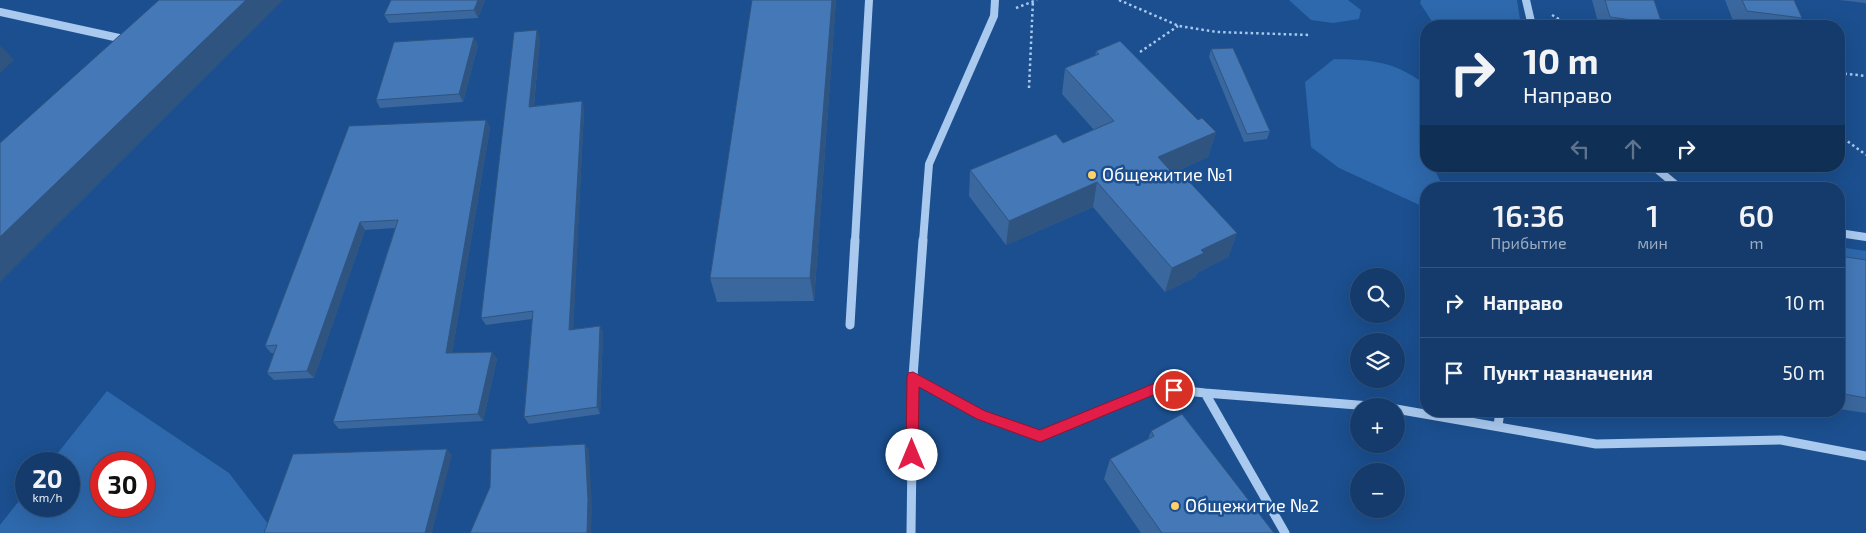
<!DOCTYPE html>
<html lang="ru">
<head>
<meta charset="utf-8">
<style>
  :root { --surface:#143b6b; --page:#214673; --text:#f1f3f6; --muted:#9dadc1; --line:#33557e }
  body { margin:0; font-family:"Exo 2",sans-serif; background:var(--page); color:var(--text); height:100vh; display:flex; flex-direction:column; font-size:19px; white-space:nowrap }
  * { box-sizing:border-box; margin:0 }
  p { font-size:16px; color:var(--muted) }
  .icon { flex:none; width:28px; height:28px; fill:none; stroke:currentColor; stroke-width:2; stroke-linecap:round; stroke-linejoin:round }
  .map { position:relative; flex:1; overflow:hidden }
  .details { position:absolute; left:1420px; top:182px; width:425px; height:235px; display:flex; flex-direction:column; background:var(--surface); border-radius:20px; box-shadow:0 5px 20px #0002,0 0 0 1px var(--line) }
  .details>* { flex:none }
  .hud { position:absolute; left:1420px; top:20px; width:425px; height:152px; border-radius:20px; box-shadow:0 5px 20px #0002,0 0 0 1px var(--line); background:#143b6b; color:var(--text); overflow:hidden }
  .tools { position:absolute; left:1350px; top:268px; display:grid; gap:10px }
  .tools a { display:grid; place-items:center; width:55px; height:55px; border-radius:50%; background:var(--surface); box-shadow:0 5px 20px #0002,0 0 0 1px var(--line); font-size:25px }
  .speed { position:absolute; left:15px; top:452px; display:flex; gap:10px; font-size:25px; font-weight:700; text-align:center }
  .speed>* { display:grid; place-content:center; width:65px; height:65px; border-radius:50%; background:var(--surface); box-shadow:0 5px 20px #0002,0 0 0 1px var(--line); line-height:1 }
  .speed small { font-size:12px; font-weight:400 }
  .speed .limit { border:8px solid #d22; background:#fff; color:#111 }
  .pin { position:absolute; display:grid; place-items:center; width:42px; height:42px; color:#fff; margin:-21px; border:2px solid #fff; border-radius:50%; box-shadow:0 1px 5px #0007 }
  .me { position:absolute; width:55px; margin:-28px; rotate:0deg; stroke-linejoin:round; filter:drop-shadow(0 0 4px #0008) }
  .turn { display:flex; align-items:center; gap:18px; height:105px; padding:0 20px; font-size:22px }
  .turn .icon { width:65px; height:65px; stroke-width:2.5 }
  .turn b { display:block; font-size:35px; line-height:42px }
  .lanes { display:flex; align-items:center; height:48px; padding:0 20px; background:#0003; justify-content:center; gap:25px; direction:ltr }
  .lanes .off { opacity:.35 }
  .eta { display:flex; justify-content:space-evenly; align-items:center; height:85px; text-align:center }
  .eta b { font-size:30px; font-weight:600; line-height:35px }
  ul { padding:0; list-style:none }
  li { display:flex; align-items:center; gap:15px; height:70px; padding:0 20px; border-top:1px solid var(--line) }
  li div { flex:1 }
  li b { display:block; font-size:19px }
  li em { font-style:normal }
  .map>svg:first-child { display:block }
  .green { fill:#2e69ad; fill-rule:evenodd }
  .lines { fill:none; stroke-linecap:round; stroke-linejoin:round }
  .path { stroke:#a9c9ee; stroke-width:2.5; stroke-dasharray:2.5 3; stroke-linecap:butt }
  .minor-far1 { stroke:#a9c9ee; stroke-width:8 }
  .minor { stroke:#a9c9ee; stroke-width:9 }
  .wall { fill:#3a679d }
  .shaded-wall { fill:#305480 }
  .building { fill:#4478b7; stroke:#305480 }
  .route { fill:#e11d48; stroke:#92132f }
  .poi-dot { fill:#ffd166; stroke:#1b4f8f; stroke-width:2 }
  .labels { text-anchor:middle; stroke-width:5; stroke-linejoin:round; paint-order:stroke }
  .poi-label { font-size:18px; fill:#fff; stroke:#1b4f8f; text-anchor:start }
</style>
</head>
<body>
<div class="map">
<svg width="1866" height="533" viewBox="0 0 1866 533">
  <rect width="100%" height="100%" fill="#1b4f8f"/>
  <path class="green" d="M1289 0H1348L1361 10 1359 19 1333 23 1311 20Z
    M1421 0H1517L1521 26H1435L1420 3Z
    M1334 59C1368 60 1390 60 1419 80 1420 109 1426 137 1426 166H1433L1444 189H1426V208L1339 168 1311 147 1305 82Z
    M1839 247 1866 251V276L1839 272Z
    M107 391 229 473 275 533H0V525L26 492V506H69V464H49ZM101 464H144V506H101Z"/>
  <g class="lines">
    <path class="path" d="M1119 0 1179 26 1217 32 1310 35
      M1016 8 1037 0
      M1552 15 1571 26
      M1140 52 1178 26
      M1839 73 1866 76
      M1029 88 1033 0
      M1839 135 1866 155"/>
    <path class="minor-far1" d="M1526 0 1532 26
      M0 12 119 38
      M1653 166 1681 189
      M1839 233 1866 237
      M855 241 869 0
      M923 241 929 164 994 16 995 0"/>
    <path class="minor" d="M850 325 855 240
      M913 377 981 415 1040 436 1158 388 1205 393 1285 533
      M1205 393 1370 406
      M1396 409 1596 444 1781 440 1866 456
      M1498 426 1500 411
      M911 533 913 377 923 240"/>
  </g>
  <path class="wall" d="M391 0H485L478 18 389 23 384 15Z
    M752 0H836L814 301 717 302 710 278Z
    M1592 0H1654L1662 24 1660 26H1599Z
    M1725 0H1794L1802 18 1796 26H1735Z
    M1839 0H1866V5L1865 3Z
    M540 38 534 106 582 101 584 109 573 329 600 326 603 333 600 414 529 424 524 417 532 319 486 325 481 318Z
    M478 45 463 102 380 108 376 100Z
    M1211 49 1270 131 1267 139 1244 142 1209 57Z
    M1096 51 1216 132 1208 157 1173 173 1237 233 1228 257 1197 273 1195 277 1165 292 1093 207 1006 245 969 196 970 170 1063 143 1094 130 1062 94 1065 68 1095 56Z
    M486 120 490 128 452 353 492 352 497 359 483 421 339 429 333 422 395 228 365 230 314 378 274 380 267 373 274 353H271L265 346 349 126Z
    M1839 256 1866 260V413L1839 409Z
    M1151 431 1274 533H1141L1104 479 1110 459 1148 439Z"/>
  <path class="shaded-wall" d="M246 0H283L0 282V237Z
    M478 0H485L478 18 474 10Z
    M832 0H836L814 301 810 278Z
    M537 30 540 38 533 115 529 107Z
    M474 37 478 45 463 102 459 94Z
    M0 45 14 60 0 73Z
    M582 101 584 109 573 337 569 330Z
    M486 120 490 128 451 360 446 353Z
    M1216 132 1208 157 1152 182 1158 157Z
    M1097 182 1093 207 1006 245 1009 221Z
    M360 222 365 230 314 378 307 371Z
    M1237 233 1228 257 1197 273 1195 277 1165 292 1172 268 1201 250Z
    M600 326 603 333 600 414 597 407Z
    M492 352 497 359 483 421 478 414Z
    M585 444 589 450 592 506 591 533H587Z
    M447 449 452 455 432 533H425Z"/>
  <path class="building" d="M159 0H246L0 237V143Z
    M391 0H478L474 10 384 15Z
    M752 0H832L810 278H710Z
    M1605 0H1654L1662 24 1610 17Z
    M1742 0H1794L1802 18 1747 11Z
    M537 30 529 107 582 101 569 330 600 326 597 407 524 417 533 311 481 318 514 32Z
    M474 37 459 94 376 100 394 42Z
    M1120 41 1198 120 1202 118 1216 132 1158 157 1177 178 1184 176 1237 233 1201 250 1204 253 1172 268 1097 182 1009 221 970 170 1056 134 1063 143 1114 121 1065 68 1099 54 1096 51Z
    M1233 48 1270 131 1247 134 1211 49Z
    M486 120 446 353 492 352 478 414 333 422 398 220 360 222 307 371 267 373 277 345 265 346 349 126Z
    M1839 256 1866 260V398L1839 393Z
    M1182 414 1274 533H1162L1110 459 1154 436 1151 431Z
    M585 444 588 500 587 533H470L490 487 491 449Z
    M447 449 425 533H264L293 454Z"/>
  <path class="route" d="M913 372 985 411 1040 430 1158 382 1178 386 1180 390 1178 393 1174 395 1158 393 1040 442 977 419 919 387 918 455 917 459 912 461 907 459 906 455 907 377 908 373Z"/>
  <g class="poi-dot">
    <circle cx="1092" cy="175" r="5"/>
    <circle cx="1175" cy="506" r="5"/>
  </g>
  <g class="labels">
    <g class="poi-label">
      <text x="1102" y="181">Общежитие №1</text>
      <text x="1185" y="512">Общежитие №2</text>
    </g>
  </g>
</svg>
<div class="tools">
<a><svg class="icon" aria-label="search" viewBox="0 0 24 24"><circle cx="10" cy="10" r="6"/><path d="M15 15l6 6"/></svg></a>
<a><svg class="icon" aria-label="layers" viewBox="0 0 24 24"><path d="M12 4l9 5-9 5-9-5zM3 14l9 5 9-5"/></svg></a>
<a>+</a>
<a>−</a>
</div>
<div class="speed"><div>20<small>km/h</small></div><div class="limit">30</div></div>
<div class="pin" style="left:1174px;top:390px;background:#d93025"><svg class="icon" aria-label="arrive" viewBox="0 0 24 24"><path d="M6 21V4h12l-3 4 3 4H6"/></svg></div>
<svg class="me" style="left:912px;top:455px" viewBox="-20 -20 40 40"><circle r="19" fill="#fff"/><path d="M0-13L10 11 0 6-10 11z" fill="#e11d48"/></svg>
<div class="hud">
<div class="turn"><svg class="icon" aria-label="right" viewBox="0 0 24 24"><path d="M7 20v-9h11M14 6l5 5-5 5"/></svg><div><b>10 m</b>Направо</div></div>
<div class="lanes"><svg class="icon off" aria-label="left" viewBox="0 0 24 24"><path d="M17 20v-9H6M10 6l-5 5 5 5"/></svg><svg class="icon off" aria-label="ahead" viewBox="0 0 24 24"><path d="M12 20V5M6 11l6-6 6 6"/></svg><svg class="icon" aria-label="right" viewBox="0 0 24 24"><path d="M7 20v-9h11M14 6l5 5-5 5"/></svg></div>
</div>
<section class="details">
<div class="eta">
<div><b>16:36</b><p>Прибытие</p></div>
<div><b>1</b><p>мин</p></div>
<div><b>60</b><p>m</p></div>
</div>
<ul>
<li><svg class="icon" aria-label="right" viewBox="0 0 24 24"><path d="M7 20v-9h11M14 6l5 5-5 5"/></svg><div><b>Направо</b></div><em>10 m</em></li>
<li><svg class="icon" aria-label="arrive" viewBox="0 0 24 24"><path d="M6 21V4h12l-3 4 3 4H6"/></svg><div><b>Пункт назначения</b></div><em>50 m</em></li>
</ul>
</section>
</div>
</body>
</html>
